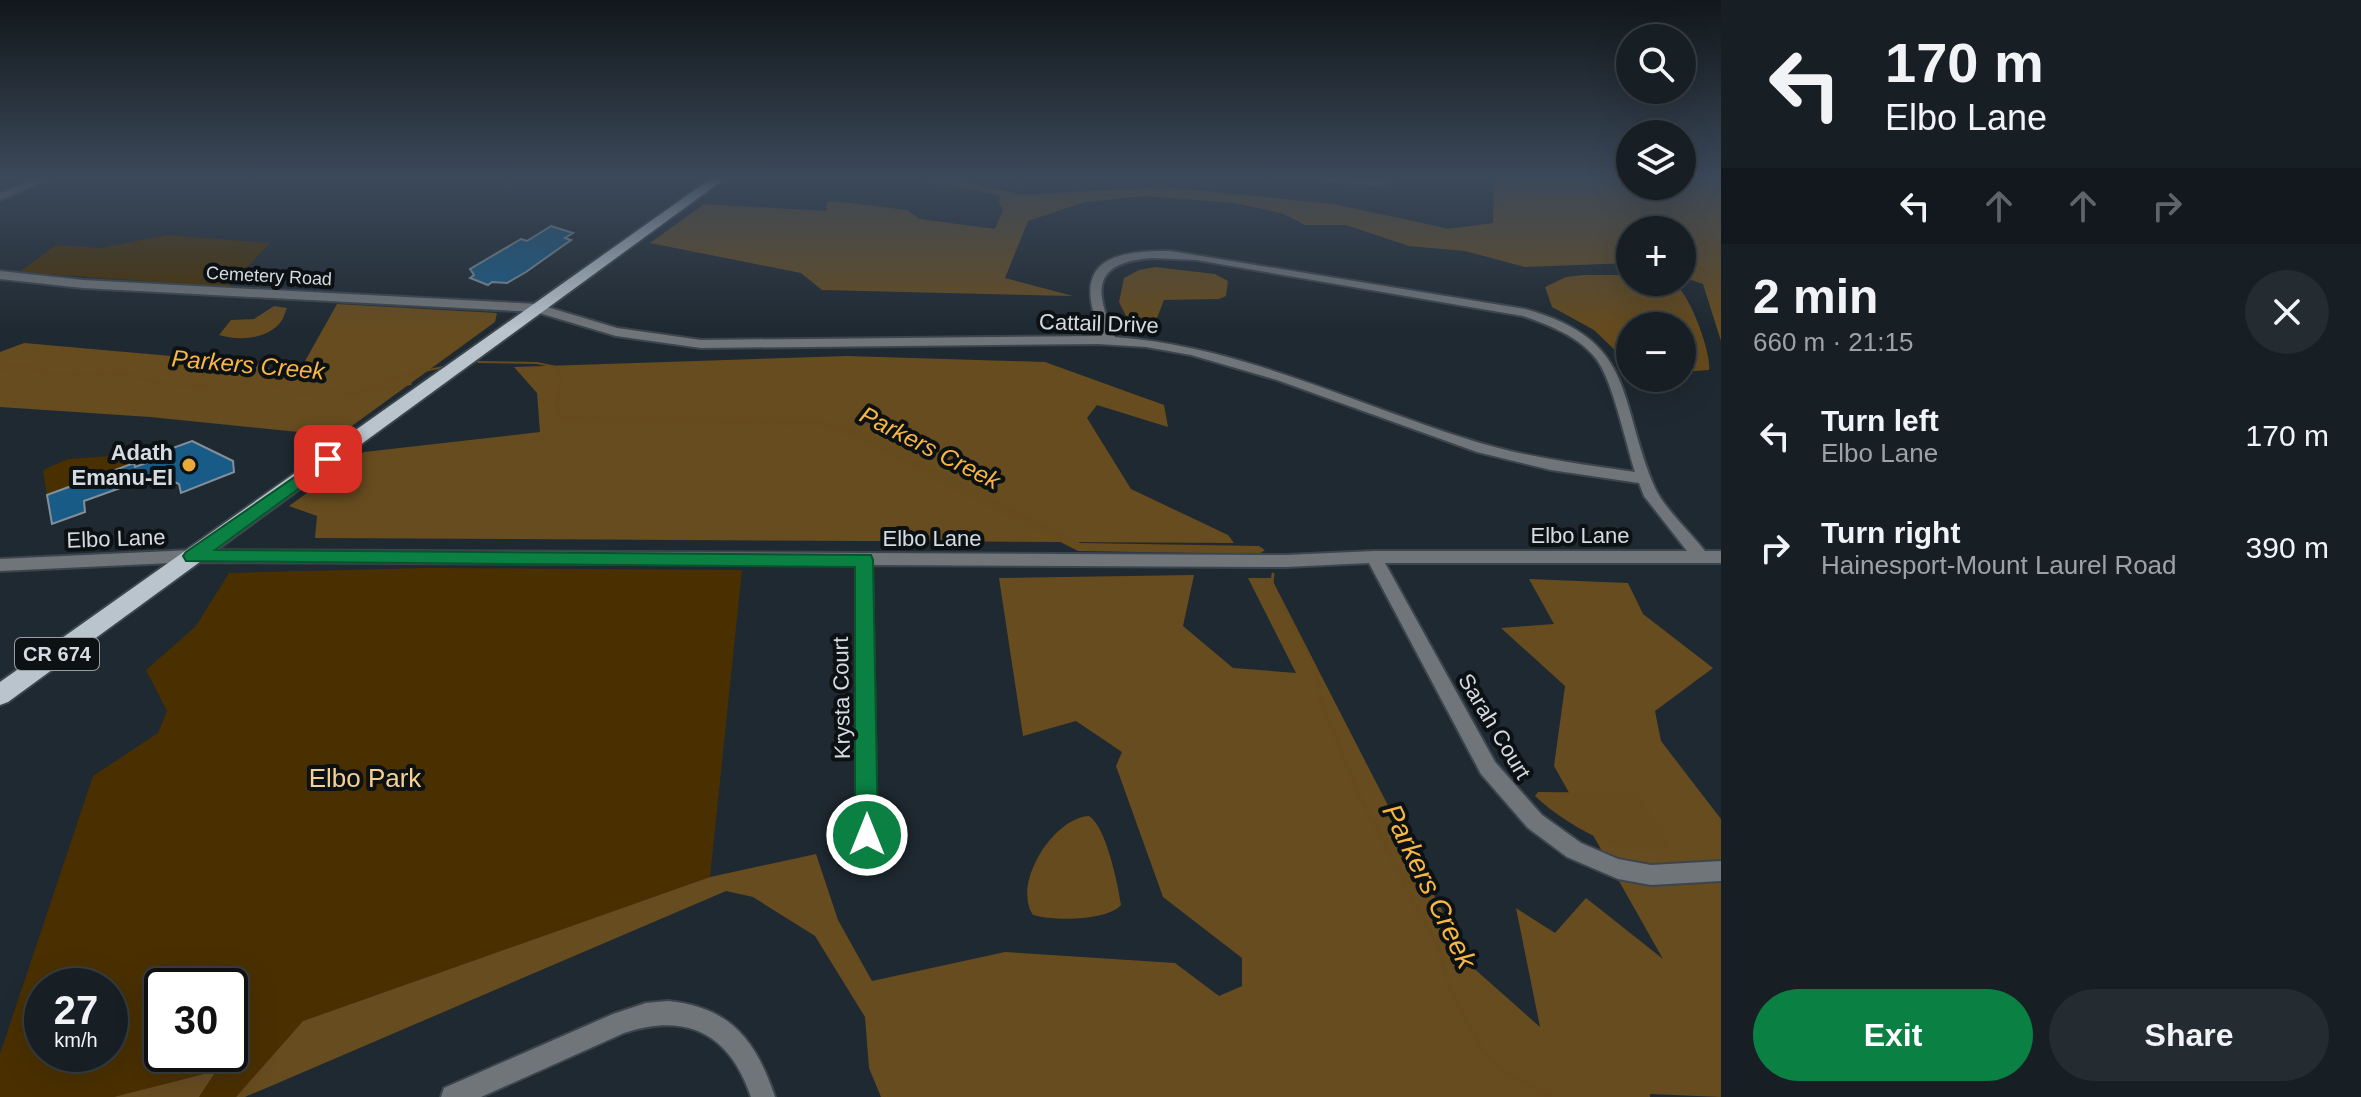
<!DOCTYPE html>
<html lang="en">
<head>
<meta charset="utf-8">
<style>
  :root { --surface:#171f25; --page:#242c32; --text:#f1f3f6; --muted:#9ea2a7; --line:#363d42; --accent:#0b8043 }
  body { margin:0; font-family:Helvetica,sans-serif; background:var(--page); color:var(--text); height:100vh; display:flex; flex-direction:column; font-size:30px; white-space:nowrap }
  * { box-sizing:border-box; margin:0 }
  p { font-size:26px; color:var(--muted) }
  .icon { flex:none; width:44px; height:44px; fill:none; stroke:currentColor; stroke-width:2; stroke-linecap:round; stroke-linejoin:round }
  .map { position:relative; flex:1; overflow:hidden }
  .panel { display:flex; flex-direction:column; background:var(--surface); width:640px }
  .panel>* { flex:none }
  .guide { background:#171f25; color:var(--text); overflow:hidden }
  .tools { position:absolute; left:1616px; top:24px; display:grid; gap:16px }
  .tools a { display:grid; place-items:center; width:80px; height:80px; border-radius:50%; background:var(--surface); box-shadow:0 8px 32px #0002,0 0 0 2px var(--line); font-size:40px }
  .speed { position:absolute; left:24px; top:968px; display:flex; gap:16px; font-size:40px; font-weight:700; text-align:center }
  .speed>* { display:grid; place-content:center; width:104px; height:104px; border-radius:50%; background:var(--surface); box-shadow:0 8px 32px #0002,0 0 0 2px var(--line); line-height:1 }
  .speed small { font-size:20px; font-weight:400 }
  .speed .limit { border:4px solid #111; border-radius:12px; background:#fff; color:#111 }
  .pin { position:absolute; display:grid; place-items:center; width:68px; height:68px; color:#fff; margin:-34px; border-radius:16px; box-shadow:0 4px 12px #0006 }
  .me { position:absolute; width:88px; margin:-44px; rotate:0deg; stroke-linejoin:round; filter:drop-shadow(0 0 6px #0008) }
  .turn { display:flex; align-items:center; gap:28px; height:168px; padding:0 32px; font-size:36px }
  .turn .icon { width:104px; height:104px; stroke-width:2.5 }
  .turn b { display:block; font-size:56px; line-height:68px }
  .lanes { display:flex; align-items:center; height:76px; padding:0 32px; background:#0003; justify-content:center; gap:40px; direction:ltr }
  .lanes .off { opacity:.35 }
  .round { display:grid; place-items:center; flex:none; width:84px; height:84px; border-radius:42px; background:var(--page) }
  .head { display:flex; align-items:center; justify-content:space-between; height:136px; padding:0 32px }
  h1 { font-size:48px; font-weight:600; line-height:60px }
  .primary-button { display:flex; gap:16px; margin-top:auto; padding:16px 32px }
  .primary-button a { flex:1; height:92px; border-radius:48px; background:var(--accent); color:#fff; font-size:32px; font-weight:600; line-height:92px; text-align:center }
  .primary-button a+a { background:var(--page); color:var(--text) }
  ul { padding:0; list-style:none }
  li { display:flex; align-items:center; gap:24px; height:112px; padding:0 32px }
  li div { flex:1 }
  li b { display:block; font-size:30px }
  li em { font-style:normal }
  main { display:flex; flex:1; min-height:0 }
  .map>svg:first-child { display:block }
  .green { fill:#4a3000; fill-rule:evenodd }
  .forest { fill:#674c1f }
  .water { fill:#664b1e }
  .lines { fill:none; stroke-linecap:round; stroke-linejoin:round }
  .stream-far2 { stroke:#664b1e; stroke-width:2 }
  .stream-far1 { stroke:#664b1e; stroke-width:3 }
  .stream { stroke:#664b1e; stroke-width:4 }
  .canal { fill:#664b1e; fill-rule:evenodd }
  .building { fill:#185b86; stroke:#828f99; stroke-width:2 }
  .minor-casing { stroke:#3c454d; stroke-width:4 }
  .major-casing { stroke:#3c454d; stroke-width:4 }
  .minor { fill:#707579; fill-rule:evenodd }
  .major { fill:#b9c4cd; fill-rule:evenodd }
  .route { fill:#0b8043; stroke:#07532c; stroke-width:2 }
  .poi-dot { fill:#eaaa39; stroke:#0c1114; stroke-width:3 }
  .labels { text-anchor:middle; stroke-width:8; stroke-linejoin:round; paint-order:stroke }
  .far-street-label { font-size:18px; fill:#d5dbe1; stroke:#0c1114 }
  .shield { fill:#0c1114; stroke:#999ea4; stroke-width:2 }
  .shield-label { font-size:20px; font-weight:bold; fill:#d5dbe1 }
  .street-label { font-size:22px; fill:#d5dbe1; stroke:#0c1114 }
  .poi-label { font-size:22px; font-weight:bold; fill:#d5dbe1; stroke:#0c1114; text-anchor:end }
  .water-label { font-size:24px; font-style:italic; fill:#f9b641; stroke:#0c1114 }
  .near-park-label { font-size:26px; fill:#f8cf93; stroke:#0c1114 }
  .near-water-label { font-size:28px; font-style:italic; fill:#f9b641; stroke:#0c1114 }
</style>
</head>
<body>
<main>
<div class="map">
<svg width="1721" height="1097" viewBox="0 0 1721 1097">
  <rect width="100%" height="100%" fill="#1f2931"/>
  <path class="green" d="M167 235 270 243 229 287 19 272 56 245 101 248Z
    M126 455 132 464 47 495 43 470 68 459Z
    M426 568 742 570 710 877 303 1021 236 1097H0V1054L93 776 158 733 167 711 146 670 196 626 229 573ZM42 986H110V1054H42ZM162 986H230V1054H162Z"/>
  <path class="forest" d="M903 177H944L1022 195 1162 187 1334 204 1447 229 1493 223 1494 177H1630V186H1682V177H1721V341L1703 284 1682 277V230H1630V263L1525 267 1465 251 1409 246 1346 225H1305L1284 214 1235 203 1145 196 1085 202 1028 221 1005 278 1073 296 822 290 801 273 650 243 704 204 826 211 827 202 833 201 907 210 920 219 995 229 1003 210 999 203 1000 195Z
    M337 304 497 313 495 322 338 436 150 417 0 407V352L24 343 262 364 275 372 300 370Z
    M847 356 1045 362 1164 405 1168 427 1097 405 1087 418 1131 489 1228 535 1234 543 315 538 317 516 289 506 364 452 540 432 537 393 514 367Z
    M1194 575 1183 626 1233 668 1296 673 1248 578H1271L1470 965 1540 1027 1516 908 1555 933 1586 898 1663 959 1554 766 1565 686 1501 628 1554 624 1529 579 1628 583 1643 614 1713 668 1655 711 1661 741 1721 819V1097L1650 1094V1097H881L869 1068 865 1017 815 936 753 897 726 891 245 1097H236L303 1021 710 877 816 854 838 920 872 981 1005 952 1175 963 1219 996 1242 986V958L1163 897 1116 766 1122 752 1076 721 1023 736 999 578Z
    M216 1071 199 1097H114Z"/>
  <path class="water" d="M1155 267 1215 274 1228 281 1226 296 1219 299 1164 300 1155 323 1132 328 1119 302 1124 278 1139 270Z
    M1584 275H1630V282C1642 282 1663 278 1674 284 1689 291 1712 354 1709 370L1682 372V326H1630V359L1623 358 1594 330 1552 307 1545 287 1566 277Z
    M274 306 287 308C285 312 284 317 282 320 269 340 238 341 219 335L231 320 254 319Z
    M1538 792 1634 793 1660 825 1669 845C1632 866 1561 821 1535 796Z
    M1089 816C1106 826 1118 885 1121 905 1107 921 1053 921 1033 915 1012 884 1053 818 1089 816Z"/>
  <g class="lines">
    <path class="stream-far2" d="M924 177 1037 202 1143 192 1381 215 1454 231H1489L1506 225 1493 177
      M478 362 537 363 556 367 561 379 557 403
      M0 369 24 365 47 374 130 375 160 383 200 386 231 382 274 384 302 393 329 391 354 394 411 384
      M362 391 405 375 443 367"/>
    <path class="stream-far1" d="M557 401V410L563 419
      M1273 574 1272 583 1316 669 1321 701"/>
    <path class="stream" d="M1320 699 1356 788 1438 949 1452 993 1483 1051 1505 1072 1551 1097"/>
    <path class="canal" d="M563 416 816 419 859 430 1080 543 1259 546 1265 550 1259 554 1078 551 851 436 816 425 559 421 558 419 559 417Z"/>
  </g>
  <path class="building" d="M551 226 573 233 565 238 571 240 526 272 507 283 492 282 488 285 470 278 474 275 470 269 521 239 527 241Z
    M192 441 233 461 234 472 181 493 179 484 163 477 148 478 84 501 85 512 52 524 47 495 134 463 135 467 158 459 156 454Z"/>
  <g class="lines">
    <defs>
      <path id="minor" d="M41 177H54L0 200V193Z
        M1318 177H1401L1378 185 1323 180Z
        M1170 251 1525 309C1638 340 1617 400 1655 488 1664 508 1691 533 1705 551H1721V563H1385L1495 762 1542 815 1581 843 1618 859 1651 865 1721 861V881L1651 885 1618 879 1567 857 1528 828 1481 774 1369 563 1286 567 872 565 877 835 874 842 867 845 860 842 857 835 856 565 192 562 0 571V559L192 550 1286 555 1374 551H1687L1644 496 1639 483 1551 470 1477 452 1277 380 1191 355 1146 347 1098 344 701 348 616 336 536 312 83 288 0 279V271L83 280 537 304 617 328 701 340 1102 336C1072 267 1102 250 1170 251ZM1153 258 1196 260 1523 316C1549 325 1580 337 1597 360 1613 382 1626 444 1635 472 1579 464 1522 457 1467 439 1350 402 1239 346 1115 337 1093 289 1093 262 1153 258Z
        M668 1001C730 1007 756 1040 775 1097H751C730 1034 687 1012 624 1033L481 1097H441L444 1088 613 1014 646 1003Z"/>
      <path id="major" d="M713 177H727L8 702 0 705V682Z"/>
    </defs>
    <use href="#minor" class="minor-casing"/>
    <use href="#major" class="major-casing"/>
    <use href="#minor" class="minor"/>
    <use href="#major" class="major"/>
  </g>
  <linearGradient id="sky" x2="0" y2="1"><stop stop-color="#11171b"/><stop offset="0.54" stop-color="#3c495a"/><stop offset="1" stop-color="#3c495a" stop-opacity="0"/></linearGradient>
  <rect width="1721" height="330" fill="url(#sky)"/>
  <path class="route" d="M328 454 336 459 334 463 215 550 871 555 873 560 878 835 875 843 867 846 858 843 855 835V567L186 561 183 556 186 552Z"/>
  <circle class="poi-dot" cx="189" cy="465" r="8"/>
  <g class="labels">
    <g class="far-street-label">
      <text transform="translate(269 276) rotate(3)" y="6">Cemetery Road</text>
    </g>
    <rect class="shield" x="15" y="638" width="84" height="32" rx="6"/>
    <g class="shield-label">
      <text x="57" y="661">CR 674</text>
    </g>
    <g class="street-label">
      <text transform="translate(1099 323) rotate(2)" y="8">Cattail Drive</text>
      <text x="1580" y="543">Elbo Lane</text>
      <text transform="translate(116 538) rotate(-2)" y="8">Elbo Lane</text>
      <text x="932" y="546">Elbo Lane</text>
      <text transform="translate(841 698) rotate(-91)" y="8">Krysta Court</text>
      <text transform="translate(1495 726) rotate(59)" y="8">Sarah Court</text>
    </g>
    <g class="poi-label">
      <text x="173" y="460">Adath<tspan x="173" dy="25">Emanu-El</tspan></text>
    </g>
    <g class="water-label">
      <text transform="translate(248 365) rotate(5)" y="8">Parkers Creek</text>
      <text transform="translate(930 448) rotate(27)" y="8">Parkers Creek</text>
    </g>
    <g class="near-park-label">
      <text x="365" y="787">Elbo Park</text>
    </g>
    <g class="near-water-label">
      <text transform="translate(1430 886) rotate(64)" y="10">Parkers Creek</text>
    </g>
  </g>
</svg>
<div class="tools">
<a><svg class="icon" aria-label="search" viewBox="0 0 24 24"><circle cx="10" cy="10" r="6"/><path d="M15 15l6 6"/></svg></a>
<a><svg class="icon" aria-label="layers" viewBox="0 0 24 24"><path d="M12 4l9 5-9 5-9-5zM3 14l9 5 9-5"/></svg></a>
<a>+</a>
<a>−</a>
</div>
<div class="speed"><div>27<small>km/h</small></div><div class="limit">30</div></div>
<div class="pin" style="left:328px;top:459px;background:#d93025"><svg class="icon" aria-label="arrive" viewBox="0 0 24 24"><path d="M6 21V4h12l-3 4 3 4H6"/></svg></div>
<svg class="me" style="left:867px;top:835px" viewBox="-20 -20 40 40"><circle r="17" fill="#0b8043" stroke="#fff" stroke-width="3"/><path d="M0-11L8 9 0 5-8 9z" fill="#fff"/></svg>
</div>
<section class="panel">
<div class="guide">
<div class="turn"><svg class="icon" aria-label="left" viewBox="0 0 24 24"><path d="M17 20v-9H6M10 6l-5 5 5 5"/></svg><div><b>170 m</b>Elbo Lane</div></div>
<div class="lanes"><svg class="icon" aria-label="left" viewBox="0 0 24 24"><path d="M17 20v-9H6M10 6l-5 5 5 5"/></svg><svg class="icon off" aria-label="ahead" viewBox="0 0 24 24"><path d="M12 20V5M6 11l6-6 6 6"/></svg><svg class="icon off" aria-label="ahead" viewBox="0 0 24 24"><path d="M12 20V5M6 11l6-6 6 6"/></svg><svg class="icon off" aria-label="right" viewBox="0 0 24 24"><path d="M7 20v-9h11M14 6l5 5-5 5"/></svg></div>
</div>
<div class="head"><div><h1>2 min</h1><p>660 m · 21:15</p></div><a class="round"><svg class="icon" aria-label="close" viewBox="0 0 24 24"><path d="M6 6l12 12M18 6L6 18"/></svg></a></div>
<ul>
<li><svg class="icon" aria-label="left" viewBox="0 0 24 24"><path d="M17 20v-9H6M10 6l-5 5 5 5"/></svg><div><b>Turn left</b><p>Elbo Lane</p></div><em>170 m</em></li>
<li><svg class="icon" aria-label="right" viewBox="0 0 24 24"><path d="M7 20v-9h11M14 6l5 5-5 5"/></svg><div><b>Turn right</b><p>Hainesport-Mount Laurel Road</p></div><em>390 m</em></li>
</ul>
<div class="primary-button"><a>Exit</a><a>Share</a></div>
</section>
</main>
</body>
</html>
